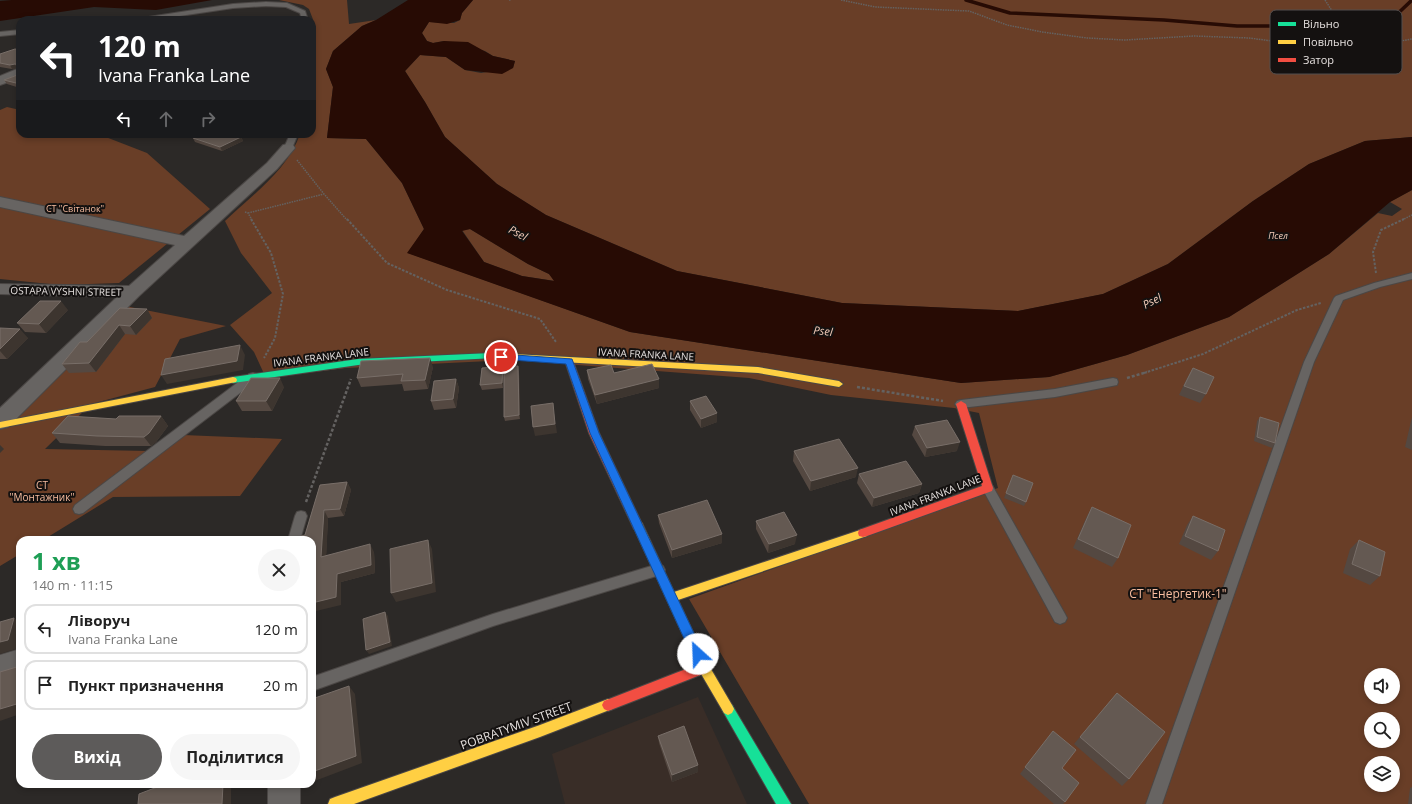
<!DOCTYPE html>
<html lang="uk">
<head>
<meta charset="utf-8">
<style>
  :root { --surface:#fff; --page:#f6f6f6; --text:#222; --muted:#767676; --line:#e0e0e0; --accent:#5d5b5a }
  body { margin:0; font-family:"Open Sans",sans-serif; background:var(--page); color:var(--text); height:100vh; display:flex; flex-direction:column; font-size:15px; white-space:nowrap }
  * { box-sizing:border-box; margin:0 }
  p { font-size:13px; color:var(--muted) }
  .icon { flex:none; width:22px; height:22px; fill:none; stroke:currentColor; stroke-width:2; stroke-linecap:round; stroke-linejoin:round }
  .map { position:relative; flex:1; overflow:hidden }
  .panel { position:absolute; left:16px; top:536px; width:300px; height:252px; display:flex; flex-direction:column; background:var(--surface); border-radius:12px; box-shadow:0 2px 6px #0003 }
  .panel>* { flex:none }
  .guide { position:absolute; left:16px; top:16px; width:300px; height:122px; border-radius:12px; box-shadow:0 2px 6px #0003; background:#202124; color:#fff; overflow:hidden }
  .controls { position:absolute; left:1364px; top:668px; display:grid; gap:8px }
  .controls a { display:grid; place-items:center; width:36px; height:36px; border-radius:50%; background:var(--surface); box-shadow:0 2px 6px #0003; font-size:20px }
  .pin { position:absolute; display:grid; place-items:center; width:34px; height:34px; color:#fff; margin:-17px; border:2px solid #fff; border-radius:50%; box-shadow:0 1px 4px #0007 }
  .me { position:absolute; width:44px; margin:-22px; rotate:335deg; stroke-linejoin:round; filter:drop-shadow(0 0 3px #0008) }
  .turn { display:flex; align-items:center; gap:14px; height:84px; padding:0 16px; font-size:18px }
  .turn .icon { width:52px; height:52px; stroke-width:2.5 }
  .turn b { display:block; font-size:28px; line-height:34px }
  .lanes { display:flex; align-items:center; height:38px; padding:0 16px; background:#0003; justify-content:center; gap:20px; direction:ltr }
  .lanes .off { opacity:.35 }
  .round { display:grid; place-items:center; flex:none; width:42px; height:42px; border-radius:21px; background:var(--page) }
  .overview { display:flex; align-items:center; justify-content:space-between; height:68px; padding:0 16px }
  h1 { font-size:24px; font-weight:700; line-height:30px; color:#1e9e55 }
  .primary-button { display:flex; gap:8px; margin-top:auto; padding:8px 16px }
  .primary-button a { flex:1; height:46px; border-radius:24px; background:var(--accent); color:#fff; font-size:16px; font-weight:700; line-height:46px; text-align:center }
  .primary-button a+a { background:var(--page); color:var(--text) }
  ul { padding:0; list-style:none }
  li { display:flex; align-items:center; gap:12px; height:50px; margin:0 8px 6px; padding:0 8px; border:2px solid var(--line); border-radius:12px }
  li div { flex:1 }
  li b { display:block; font-size:15px }
  li em { font-style:normal }
  .map>svg:first-child { display:block }
  .built { fill:#392d27 }
  .green { fill:#693e27; fill-rule:evenodd }
  .water { fill:#270b04; fill-rule:evenodd }
  .lines { fill:none; stroke-linecap:round; stroke-linejoin:round }
  .stream { stroke:#270b04; stroke-width:3.5 }
  .lane-casing { stroke:#4b4745; stroke-width:2 }
  .street-casing { stroke:#4b4745; stroke-width:2 }
  .fast-casing { stroke:#4b4745; stroke-width:2 }
  .slow-casing { stroke:#4b4745; stroke-width:2 }
  .jam-casing { stroke:#4b4745; stroke-width:2 }
  .path-far2 { stroke:#646261; stroke-width:1.5; stroke-dasharray:1.5 1; stroke-linecap:butt }
  .path-far1 { stroke:#646261; stroke-width:2; stroke-dasharray:2.5 1.5; stroke-linecap:butt }
  .path { stroke:#646261; stroke-width:2.5; stroke-dasharray:3 2; stroke-linecap:butt }
  .lane { fill:#676462; fill-rule:evenodd }
  .street { fill:#676462; fill-rule:evenodd }
  .fast { fill:#16e098; fill-rule:evenodd }
  .slow { fill:#ffcf43; fill-rule:evenodd }
  .jam { fill:#f24e42; fill-rule:evenodd }
  .wall { fill:#544841 }
  .shaded-wall { fill:#3d352f }
  .building { fill:#645952; stroke:#786e68 }
  .route { fill:#1a73e8; stroke:#114b97 }
  .labels { text-anchor:middle; stroke-width:4; stroke-linejoin:round; paint-order:stroke }
  .far-park-label { font-size:9px; fill:#f6bc9f; stroke:#141110 }
  .far-water-label { font-size:9px; font-style:italic; fill:#f7cfbc; stroke:#141110 }
  .street-label { font-size:10px; fill:#e6e1df; stroke:#141110 }
  .park-label { font-size:10px; fill:#f6bc9f; stroke:#141110 }
  .water-label { font-size:11px; font-style:italic; fill:#f7cfbc; stroke:#141110 }
  .near-park-label { font-size:12px; fill:#f6bc9f; stroke:#141110 }
  .near-street-label { font-size:12px; fill:#e6e1df; stroke:#141110 }
  .key { fill:#141110; stroke:#534f4e; stroke-width:1 }
  .key-label { font-size:11px; fill:#e6e1df }
</style>
</head>
<body>
<div class="map">
<svg width="1412" height="804" viewBox="0 0 1412 804">
  <rect width="100%" height="100%" fill="#2c2927"/>
  <path class="built" d="M698 697 747 804H565L552 754Z"/>
  <path class="green" d="M279 0H347L349 24 376 20 362 26 333 51 326 69 333 87 327 138 366 139 402 183 424 229 408 253 630 332 961 383 1049 377 1127 355 1229 317 1329 254 1378 213 1392 216 1402 209 1390 202 1412 190V804H809L689 599 998 488 979 413 954 408 831 395 749 378 512 360 346 368 266 378 254 352 230 325 272 293 241 253 225 221C252 195 288 170 300 134H312V97L314 92 312 81V44L315 35 314 22 309 9 303 5ZM1371 675H1393V697H1371ZM1371 719H1393V741H1371ZM1371 763H1393V785H1371Z
    M473 0H1412V137L1365 141 1309 164 1253 201 1168 264 1103 294 1018 311 842 303 677 271 546 215 497 184 445 137 425 102 405 71 420 55 446 57 465 70 481 73 513 68 515 61 493 56 485 51 444 41 433 43 427 41 422 33 429 22 454 23 460 20 462 13Z
    M7 107 20 110V134H98L147 153 210 209 119 283 60 285 0 279V110Z
    M470 229 528 264 549 274 555 281 522 276 484 262 462 230Z
    M125 306 226 326 180 339 155 387 91 404 45 449 149 451 183 435 282 439 240 496 113 497 43 540H20V554L0 566V426Z"/>
  <path class="water" d="M12 0H212L156 10 94 7 0 21V1Z
    M408 0H473L462 13 460 20 447 24 429 22 422 33 427 41 433 43 444 41 468 42 493 56 515 61 513 68 502 74 465 70 446 57 420 55 405 71 425 102 445 137 497 184 546 215 677 271 842 303 1018 311 1103 294 1168 264 1253 201 1309 164 1365 141 1412 137V190L1390 202 1329 254 1229 317 1127 355 1049 377 961 383 630 332 407 253 424 229 402 183 366 139 327 138 333 87 326 69 333 51 362 26 376 20ZM470 229 528 264 549 274 554 281 522 276 484 262 462 231Z"/>
  <g class="lines">
    <path class="stream" d="M966 0 1010 13 1164 20 1237 26H1343L1392 19 1412 0"/>
    <defs>
      <path id="lane" d="M266 2 287 3 305 11 308 20H302L300 13 286 7 266 6 233 8 153 20H139L142 18 233 4Z
        M20 30V34L0 36V32Z
        M290 134H298L292 148 288 150 284 148Z
        M1412 273V279L1380 287 1343 300 1314 362 1162 804H1146L1304 362 1334 298 1336 296 1374 283Z
        M253 373 257 374 258 377 257 380 83 513 79 514 75 513 73 509 75 505 249 374Z
        M1113 378 1117 379 1118 382 1117 385 1055 397 961 408 957 407 955 404 957 401 961 400 1055 389Z
        M988 483 992 485 1065 614 1067 618 1065 622 1060 624 1055 622 982 488 984 485Z
        M301 511 305 512 307 516 300 540H288L295 516 297 512Z
        M658 564 663 566 665 570 663 574 493 626 312 691V677L493 614Z"/>
      <path id="street" d="M17 69 20 70V78L0 85V76Z
        M288 144 293 145 295 148 277 169 139 296 8 427 0 429V408L117 297 0 294V284L129 286 175 245 0 207V197L184 236 267 163 283 145Z
        M20 649V675L0 681V655Z
        M268 784H300V804H268Z"/>
      <path id="fast" d="M492 353 496 356 495 358 358 365 233 383 229 380 233 377 358 359Z
        M728 703 732 705 791 804H776L724 713 722 709 724 705Z"/>
      <path id="slow" d="M492 353 758 367 839 381 843 384 839 387 758 373 489 358 488 356Z
        M233 377 236 378 237 380 236 382 0 428V422Z
        M638 522 642 523 674 592 863 529 867 530 868 533 867 536 678 600 708 664 732 705 734 709 732 713 728 715 724 713 700 672 633 526 634 523Z
        M608 699 612 701 614 705 612 709 540 737 354 804H328L330 799 335 797 540 725Z"/>
      <path id="jam" d="M569 358 573 361 599 433 643 526 642 529 638 530 634 529 589 433 565 361Z
        M961 401 966 404 993 488 992 491 867 536 863 537 859 536 858 533 859 530 982 486 956 404Z
        M704 662 708 664 710 668 708 672 608 711 604 709 602 705 604 701Z"/>
    </defs>
    <use href="#lane" class="lane-casing"/>
    <use href="#street" class="street-casing"/>
    <use href="#fast" class="fast-casing"/>
    <use href="#slow" class="slow-casing"/>
    <use href="#jam" class="jam-casing"/>
    <path class="path-far2" d="M509 0H511
      M841 0 875 7 969 11 1007 25 1042 32 1087 38 1125 40 1194 36 1249 38 1303 45 1361 48 1412 39
      M1325 0 1334 14 1332 19
      M297 160 324 194 347 220
      M245 212 248 213 252 220
      M248 213 324 194
      M1402 220 1412 215"/>
    <path class="path-far1" d="M251 219 271 253 283 294 275 338 264 358
      M347 219 387 263 447 290 540 319 556 342
      M1376 273 1373 252 1381 230 1404 219
      M1144 373 1203 354 1297 310 1321 303"/>
    <path class="path" d="M1127 378 1147 372
      M857 387 943 401
      M306 502 351 379"/>
    <use href="#lane" class="lane"/>
    <use href="#street" class="street"/>
    <use href="#fast" class="fast"/>
    <use href="#slow" class="slow"/>
    <use href="#jam" class="jam"/>
  </g>
  <path class="wall" d="M20 50V69L17 68 12 69 0 67V54Z
    M20 74V88L7 84 4 80Z
    M241 137 243 141 222 151 195 142 193 138Z
    M147 309 152 318 136 335 125 334 96 372 69 373 62 364 87 342Z
    M68 310 46 333 25 332 17 323Z
    M0 328 28 338 7 359H0Z
    M503 366 504 370 519 371 520 419 505 421 504 417V372L503 388 482 390 480 385Z
    M433 367 428 389 404 391 402 384 361 387 357 378Z
    M1193 368 1206 394 1200 403 1179 395 1187 378Z
    M587 370 614 373 659 388 597 404 588 379Z
    M456 379 459 388 456 408 434 410 431 401Z
    M284 387 272 411H242L236 401Z
    M690 401 717 422 701 428 690 410Z
    M161 416 168 426 156 442 151 446H105L60 443 52 433 116 419Z
    M1260 417 1275 443 1272 448 1254 441 1257 421Z
    M1412 417V450L1405 447Z
    M915 426 957 451 925 457 912 435Z
    M794 451 856 477 810 491 793 461Z
    M859 474 922 484 919 493 872 507 857 483Z
    M1013 475 1026 502 1024 506 1004 498Z
    M347 482 351 490 344 516 328 518 326 555 374 552 375 573 341 582V605L305 535 320 485Z
    M1092 507 1118 558 1112 567 1073 548 1087 516Z
    M658 515 722 543 672 558 659 523Z
    M1193 516 1218 551 1211 560 1179 544 1187 525Z
    M756 521 795 544 768 553 756 529Z
    M1359 540 1380 576 1370 585 1343 573 1350 549Z
    M1117 693 1129 779 1122 786 1074 744Z
    M1053 731 1062 768 1065 802 1063 804H1054L1020 774Z
    M658 736 698 772 672 782 659 743Z
    M1412 787V804H1408L1410 788Z"/>
  <path class="shaded-wall" d="M15 64 17 68 12 69 10 65Z
    M241 137 243 141 222 151 220 147Z
    M61 301 68 310 46 333 39 324Z
    M147 309 152 318 136 335 130 326Z
    M119 325 125 334 96 372 89 363Z
    M20 329 28 338 7 359 0 351V349Z
    M240 345 245 355 243 370 167 384 161 375Z
    M430 358 433 367 428 389 425 380Z
    M503 366 504 370 503 388 502 383Z
    M518 366 519 371 520 419 519 415Z
    M280 378 284 387 272 411 266 401Z
    M456 379 459 388 456 408 453 399Z
    M659 379V388L597 404 595 395Z
    M553 403 554 412 557 433 535 436 533 427Z
    M717 413V422L701 428V419Z
    M161 416 168 426 156 442 151 446 144 437Z
    M960 442 957 451 925 457 927 448Z
    M0 445 4 449 0 453Z
    M858 468 856 477 810 491 811 481Z
    M347 482 351 490 344 516 340 509Z
    M922 484 919 493 872 507 874 498Z
    M324 510 328 518 326 564 321 557Z
    M722 534V543L672 558V550Z
    M797 535 795 544 768 553 769 544Z
    M428 540 432 549 436 592 396 602 391 593Z
    M370 544 374 552 375 573 341 582V605L312 612V603L337 574Z
    M385 612 388 616 392 646 369 654 366 650Z
    M14 618 20 623V643L19 648 0 654V642Z
    M349 686 355 694 362 763 312 782V772Z
    M20 703V714L0 721V709Z
    M698 765V772L672 782V775Z
    M223 784H231V804H222Z"/>
  <path class="building" d="M15 49 20 50V68H19V65L15 64 10 65 0 63V54Z
    M20 74V84L4 80Z
    M201 134H231L241 137 220 147 193 138Z
    M40 301H61L39 324 17 323Z
    M120 308 147 309 130 326 119 325 89 363 62 364 80 342H87Z
    M0 328 20 329 0 349Z
    M240 345 237 361 161 375 165 359Z
    M430 358 425 380 401 381 403 374 357 378 361 361Z
    M652 364 659 379 595 395 587 370 611 365 614 373Z
    M503 366 502 383 480 385 482 368Z
    M504 366H518L519 415 504 417Z
    M1193 368 1214 377 1206 394 1184 386Z
    M251 378H280L266 401H236Z
    M456 379 453 399 431 401 434 381Z
    M706 396 717 413 701 419 690 401Z
    M553 403 555 424 533 427 531 406Z
    M68 416 116 419 119 416H161L149 433 144 437 97 436 52 433Z
    M1260 417 1279 423 1275 443 1257 437Z
    M947 420 960 442 927 448 915 426Z
    M839 439 858 468 811 481 794 451Z
    M906 461 922 484 874 498 859 474Z
    M1013 475 1033 483 1026 502 1006 493Z
    M347 482 340 509 324 510 321 557 370 544 371 565 337 574 336 597 312 603V540H300L301 536 305 535 320 485Z
    M707 500 722 534 672 550 658 515Z
    M1092 507 1131 525 1118 558 1078 539Z
    M784 512 797 535 769 544 756 521Z
    M1193 516 1225 530 1218 551 1185 536Z
    M428 540 432 583 391 593 390 549Z
    M1359 540 1385 552 1380 576 1352 564Z
    M385 612 390 642 366 650 363 619Z
    M14 618 8 640 0 642V622Z
    M20 666V703L0 709V672Z
    M349 686 356 756 312 772V699Z
    M1117 693 1165 732 1129 779 1080 737Z
    M684 726 698 765 672 775 658 736Z
    M1053 731 1076 750 1062 768 1079 783 1065 802 1025 767Z
    M165 784H223L222 804H138L139 794Z"/>
  <path class="route" d="M501 354 572 359 599 433 702 650 704 654 702 658 698 659 693 658 590 433 566 364 498 359 497 357Z"/>
  <g class="labels">
    <g class="far-park-label">
      <text x="75" y="212">СТ "Світанок"</text>
    </g>
    <g class="far-water-label">
      <text x="1278" y="239">Псел</text>
    </g>
    <g class="street-label">
      <text transform="translate(66 291) rotate(1)" y="4">OSTAPA VYSHNI STREET</text>
      <text transform="translate(646 354) rotate(3)" y="4">IVANA FRANKA LANE</text>
      <text transform="translate(321 357) rotate(-7)" y="4">IVANA FRANKA LANE</text>
      <text transform="translate(935 495) rotate(-21)" y="4">IVANA FRANKA LANE</text>
    </g>
    <g class="park-label">
      <text x="42" y="489">СТ<tspan x="42" dy="12">"Монтажник"</tspan></text>
    </g>
    <g class="water-label">
      <text transform="translate(518 233) rotate(28)" y="4">Psel</text>
      <text transform="translate(1152 301) rotate(-27)" y="4">Psel</text>
      <text transform="translate(823 331) rotate(6)" y="4">Psel</text>
    </g>
    <g class="near-park-label">
      <text x="1178" y="598">СТ "Енергетик-1"</text>
    </g>
    <g class="near-street-label">
      <text transform="translate(516 726) rotate(-20)" y="4">POBRATYMIV STREET</text>
    </g>
  </g>
  <rect x="1270" y="10" width="132" height="64" rx="6" class="key"/>
  <rect x="1278" y="22" width="18" height="4" fill="#16e098"/>
  <rect x="1278" y="40" width="18" height="4" fill="#ffcf43"/>
  <rect x="1278" y="58" width="18" height="4" fill="#f24e42"/>
  <g class="key-label">
    <text x="1303" y="28">Вільно</text>
    <text x="1303" y="46">Повільно</text>
    <text x="1303" y="64">Затор</text>
  </g>
</svg>
<div class="controls">
<a><svg class="icon" aria-label="sound" viewBox="0 0 24 24"><path d="M4 9h4l5-4v14l-5-4H4zM17 9q2 3 0 6"/></svg></a>
<a><svg class="icon" aria-label="search" viewBox="0 0 24 24"><circle cx="10" cy="10" r="6"/><path d="M15 15l6 6"/></svg></a>
<a><svg class="icon" aria-label="layers" viewBox="0 0 24 24"><path d="M12 4l9 5-9 5-9-5zM3 14l9 5 9-5"/></svg></a>
</div>
<div class="pin" style="left:501px;top:357px;background:#d93025"><svg class="icon" aria-label="arrive" viewBox="0 0 24 24"><path d="M6 21V4h12l-3 4 3 4H6"/></svg></div>
<svg class="me" style="left:698px;top:654px" viewBox="-20 -20 40 40"><circle r="19" fill="#fff"/><path d="M0-13L10 11 0 6-10 11z" fill="#1a73e8"/></svg>
<div class="guide">
<div class="turn"><svg class="icon" aria-label="left" viewBox="0 0 24 24"><path d="M17 20v-9H6M10 6l-5 5 5 5"/></svg><div><b>120 m</b>Ivana Franka Lane</div></div>
<div class="lanes"><svg class="icon" aria-label="left" viewBox="0 0 24 24"><path d="M17 20v-9H6M10 6l-5 5 5 5"/></svg><svg class="icon off" aria-label="ahead" viewBox="0 0 24 24"><path d="M12 20V5M6 11l6-6 6 6"/></svg><svg class="icon off" aria-label="right" viewBox="0 0 24 24"><path d="M7 20v-9h11M14 6l5 5-5 5"/></svg></div>
</div>
<section class="panel">
<div class="overview"><div><h1>1 хв</h1><p>140 m · 11:15</p></div><a class="round"><svg class="icon" aria-label="close" viewBox="0 0 24 24"><path d="M6 6l12 12M18 6L6 18"/></svg></a></div>
<ul>
<li><svg class="icon" aria-label="left" viewBox="0 0 24 24"><path d="M17 20v-9H6M10 6l-5 5 5 5"/></svg><div><b>Ліворуч</b><p>Ivana Franka Lane</p></div><em>120 m</em></li>
<li><svg class="icon" aria-label="arrive" viewBox="0 0 24 24"><path d="M6 21V4h12l-3 4 3 4H6"/></svg><div><b>Пункт призначення</b></div><em>20 m</em></li>
</ul>
<div class="primary-button"><a>Вихід</a><a>Поділитися</a></div>
</section>
</div>
</body>
</html>
